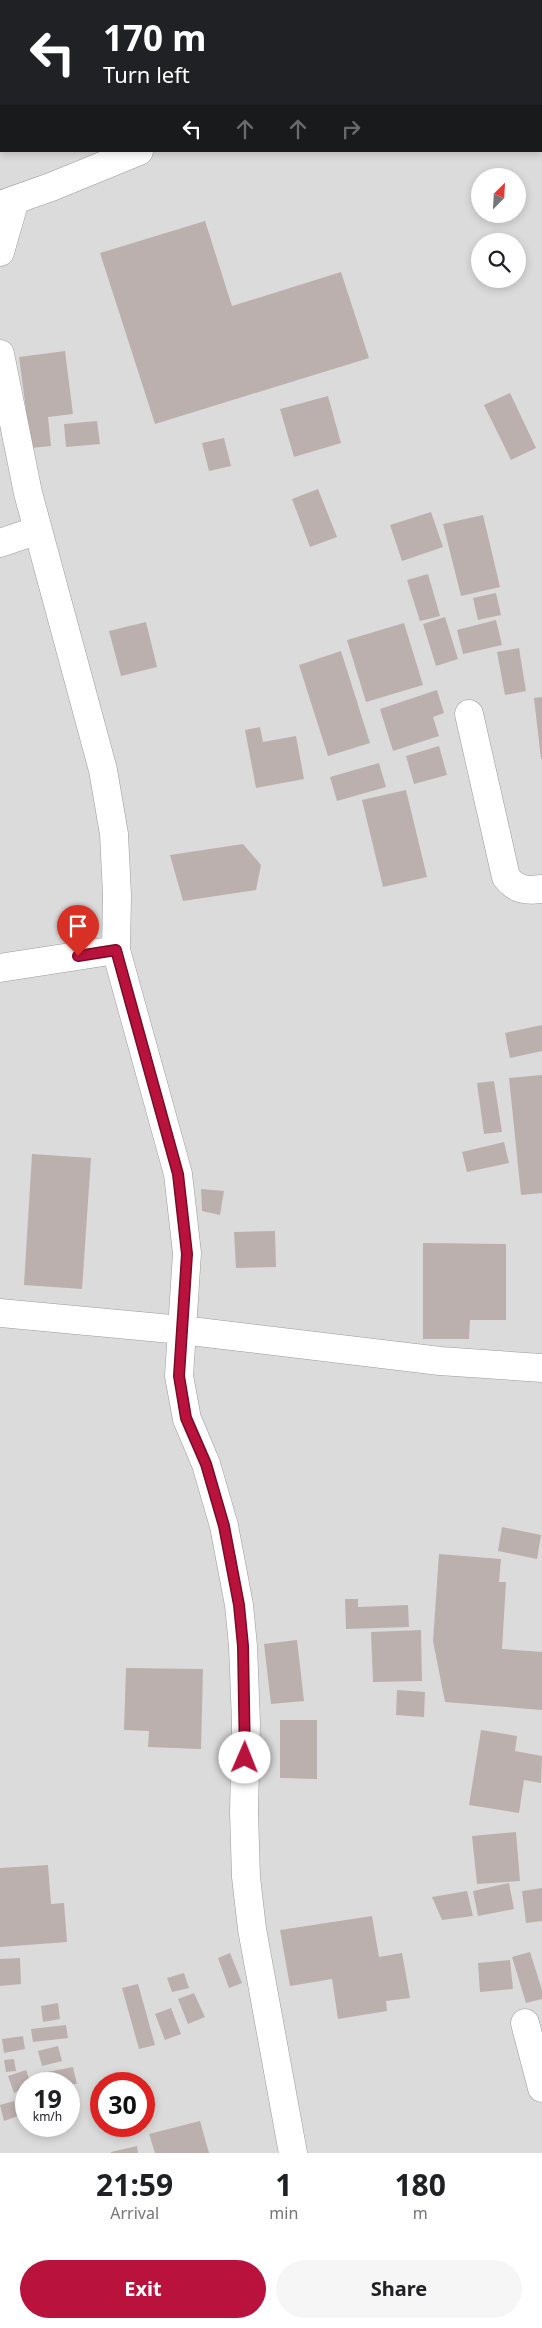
<!DOCTYPE html>
<html lang="en">
<head>
<meta charset="utf-8">
<style>
  :root { --surface:#fff; --page:#f6f6f6; --text:#202124; --muted:#757577; --accent:#b9123c }
  body { margin:0; font-family:"Noto Sans",sans-serif; background:var(--page); color:var(--text); height:100vh; display:flex; flex-direction:column; font-size:19px; white-space:nowrap }
  * { box-sizing:border-box; margin:0 }
  p { font-size:16px; color:var(--muted) }
  .icon { flex:none; width:28px; height:28px; fill:none; stroke:currentColor; stroke-width:2; stroke-linecap:round; stroke-linejoin:round }
  .map { position:relative; height:2153px; overflow:hidden }
  .panel { display:flex; flex-direction:column; background:var(--surface); flex:1 }
  .panel>* { flex:none }
  .banner { position:absolute; left:0px; top:0px; width:542px; height:152px; box-shadow:0 2px 8px #0003; background:#202124; color:#fff; overflow:hidden }
  .needle { width:32px; rotate:24deg }
  .tools { position:absolute; left:471px; top:168px; display:grid; gap:10px }
  .tools a { display:grid; place-items:center; width:55px; height:55px; border-radius:50%; background:var(--surface); box-shadow:0 2px 8px #0003; font-size:25px }
  .speed { position:absolute; left:15px; top:2072px; display:flex; gap:10px; font-size:25px; font-weight:700; text-align:center }
  .speed>* { display:grid; place-content:center; width:65px; height:65px; border-radius:50%; background:var(--surface); box-shadow:0 2px 8px #0003; line-height:1 }
  .speed small { font-size:12px; font-weight:400 }
  .speed .limit { border:8px solid #d22; background:#fff; color:#111 }
  .pin { position:absolute; display:grid; place-items:center; width:42px; height:42px; color:#fff; margin:-51px -21px; border-radius:50% 50% 50% 0; rotate:-45deg; box-shadow:0 0 5px #0007 }
  .pin .icon { rotate:45deg }
  .me { position:absolute; width:55px; margin:-28px; rotate:1deg; stroke-linejoin:round; filter:drop-shadow(0 0 4px #0008) }
  .turn { display:flex; align-items:center; gap:18px; height:105px; padding:0 20px; font-size:22px }
  .turn .icon { width:65px; height:65px; stroke-width:2.5 }
  .turn b { display:block; font-size:35px; line-height:42px }
  .lanes { display:flex; align-items:center; height:48px; padding:0 20px; background:#0003; justify-content:center; gap:25px; direction:ltr }
  .lanes .off { opacity:.35 }
  .eta { display:flex; justify-content:space-evenly; align-items:center; height:85px; text-align:center }
  .eta b { font-size:30px; font-weight:700; line-height:35px }
  .primary-button { display:flex; gap:10px; margin-top:auto; padding:10px 20px }
  .primary-button a { flex:1; height:58px; border-radius:30px; background:var(--accent); color:#fff; font-size:20px; font-weight:700; line-height:58px; text-align:center }
  .primary-button a+a { background:var(--page); color:var(--text) }
  .map>svg:first-child { display:block }
  .residential { fill:#dcdbdb; fill-rule:evenodd }
  .building { fill:#bbb0ae }
  .lines { fill:none; stroke-linecap:round; stroke-linejoin:round }
  .minor-casing { stroke:#9b9b9b; stroke-width:29 }
  .minor { stroke:#fff; stroke-width:28 }
  .route-casing { stroke:#780c27; stroke-width:12 }
  .route { stroke:#b9123c; stroke-width:9 }
</style>
</head>
<body>
<div class="map">
<svg width="542" height="2153" viewBox="0 0 542 2153">
  <rect width="100%" height="100%" fill="#eee8e4"/>
  <path class="residential" d="M0 0H542V2153H0ZM1 1H541V151H1ZM480 176H518V214H480ZM480 241H518V279H480ZM26 2084H69V2126H26ZM101 2084H144V2126H101Z"/>
  <path class="building" d="M205 221 232 306 341 272 369 358 155 424 100 253Z
    M65 351 73 414 48 417 51 446 31 448 19 357Z
    M510 393 536 448 511 460 484 405Z
    M328 396 341 443 294 457 280 409Z
    M97 421 100 444 66 447 64 424Z
    M224 438 231 466 209 471 202 443Z
    M318 489 337 537 310 547 292 499Z
    M431 512 443 547 402 561 390 525Z
    M483 515 500 587 461 596 443 524Z
    M428 574 440 616 420 621 407 580Z
    M496 593 501 615 478 620 473 598Z
    M445 617 458 659 436 666 423 624Z
    M496 620 502 645 463 654 457 630Z
    M146 622 157 667 121 676 109 631Z
    M404 623 423 685 366 702 347 640Z
    M519 648 526 691 505 695 497 652Z
    M341 651 370 743 328 756 299 665Z
    M437 690 444 713 433 717 439 736 393 751 380 709Z
    M542 697V759H541L534 698Z
    M260 727 263 742 296 736 304 779 256 788 245 730Z
    M439 746 447 775 414 784 406 756Z
    M379 763 386 787 337 801 330 777Z
    M406 790 427 877 383 887 362 800Z
    M243 844 261 865 256 890 183 901 170 855Z
    M542 1025V1051L510 1058 505 1033Z
    M542 1075V1193L521 1195 509 1078Z
    M494 1081 502 1132 484 1134 477 1083Z
    M504 1142 509 1163 467 1172 462 1152Z
    M32 1154 91 1158 82 1289 24 1285Z
    M201 1189 224 1191 220 1215 202 1211Z
    M275 1231 276 1267 236 1268 234 1232Z
    M423 1243 506 1244V1320H470L469 1339H423Z
    M502 1527 541 1535 537 1559 498 1551Z
    M439 1554 501 1559 499 1582H506L502 1649 542 1652V1710L445 1702 433 1641Z
    M345 1599H358V1607L408 1605 409 1627 346 1629Z
    M421 1630 422 1681 373 1682 371 1632Z
    M297 1640 304 1701 271 1704 264 1644Z
    M126 1668 203 1669 201 1749 148 1747 149 1731 124 1730Z
    M397 1690 425 1692 424 1717 396 1715Z
    M280 1720H317V1779L280 1778Z
    M481 1730 517 1736 515 1751 542 1756 541 1783 524 1780 519 1813 469 1805Z
    M516 1832 520 1881 477 1884 472 1836Z
    M48 1865 51 1904 64 1903 67 1942 0 1947V1868Z
    M509 1883 514 1909 478 1916 473 1891Z
    M542 1888V1921L526 1923 522 1891Z
    M467 1891 473 1916 442 1920 432 1897Z
    M372 1916 379 1957 402 1953 410 1998 386 2001 387 2011 338 2019 332 1979 290 1986 280 1930Z
    M530 1952 542 1990V1999L526 2003 512 1957Z
    M230 1953 242 1983 229 1988 218 1958Z
    M20 1958 21 1984 0 1986V1959Z
    M510 1960 513 1989 480 1992 478 1963Z
    M184 1973 189 1988 172 1992 167 1978Z
    M138 1984 155 2045 139 2049 122 1988Z
    M194 1993 205 2017 188 2024 178 1999Z
    M58 2003 60 2019 43 2022 41 2006Z
    M171 2008 181 2034 165 2040 155 2014Z
    M66 2025 68 2038 33 2042 31 2029Z
    M23 2036 25 2049 4 2053 2 2039Z
    M58 2046 62 2061 42 2066 38 2051Z
    M14 2059 16 2071 6 2072 4 2060Z
    M73 2067 77 2084H39L37 2074Z
    M26 2070 31 2084H26V2088L14 2093 8 2076Z
    M74 2092 78 2109 69 2111V2093Z
    M14 2101 18 2116 4 2121 0 2105Z
    M200 2121 209 2153H155L149 2134Z
    M137 2146 138 2153H111V2152Z"/>
  <g class="lines">
    <defs>
      <path id="minor" d="M541 15H542
        M0 205 51 187 139 151
        M0 252 15 200
        M0 354 28 493 103 770 114 834 117 895 116 950 178 1174 187 1253 179 1376 187 1419 206 1464 224 1526 239 1605 243 1646 246 1722 244 1812 246 1877 252 1929 293 2153
        M0 543 38 530
        M469 714 506 877C516 890 526 891 542 889
        M0 968 116 950
        M0 1313 182 1330 440 1361 542 1368
        M525 2023 542 2088"/>
    </defs>
    <use href="#minor" class="minor-casing"/>
    <use href="#minor" class="minor"/>
  </g>
  <g class="lines">
    <defs>
      <path id="route" d="M78 956 116 950 178 1174 187 1254 179 1376 186 1418 206 1464 224 1526 239 1605 243 1646 245 1758"/>
    </defs>
    <use href="#route" class="route-casing"/>
    <use href="#route" class="route"/>
  </g>
</svg>
<div class="tools">
<a><svg class="needle" viewBox="-14 -14 28 28"><path d="M0-13l5 13h-10z" fill="#e53935"/><path d="M0 13l5-13h-10z" fill="#757577"/></svg></a>
<a><svg class="icon" aria-label="search" viewBox="0 0 24 24"><circle cx="10" cy="10" r="6"/><path d="M15 15l6 6"/></svg></a>
</div>
<div class="speed"><div>19<small>km/h</small></div><div class="limit">30</div></div>
<div class="pin" style="left:78px;top:956px;background:#d93025"><svg class="icon" aria-label="arrive" viewBox="0 0 24 24"><path d="M6 21V4h12l-3 4 3 4H6"/></svg></div>
<svg class="me" style="left:245px;top:1758px" viewBox="-20 -20 40 40"><circle r="19" fill="#fff"/><path d="M0-13L10 11 0 6-10 11z" fill="#b9123c"/></svg>
<div class="banner">
<div class="turn"><svg class="icon" aria-label="left" viewBox="0 0 24 24"><path d="M17 20v-9H6M10 6l-5 5 5 5"/></svg><div><b>170 m</b>Turn left</div></div>
<div class="lanes"><svg class="icon" aria-label="left" viewBox="0 0 24 24"><path d="M17 20v-9H6M10 6l-5 5 5 5"/></svg><svg class="icon off" aria-label="ahead" viewBox="0 0 24 24"><path d="M12 20V5M6 11l6-6 6 6"/></svg><svg class="icon off" aria-label="ahead" viewBox="0 0 24 24"><path d="M12 20V5M6 11l6-6 6 6"/></svg><svg class="icon off" aria-label="right" viewBox="0 0 24 24"><path d="M7 20v-9h11M14 6l5 5-5 5"/></svg></div>
</div>
</div>
<section class="panel">
<div class="eta">
<div><b>21:59</b><p>Arrival</p></div>
<div><b>1</b><p>min</p></div>
<div><b>180</b><p>m</p></div>
</div>
<div class="primary-button"><a>Exit</a><a>Share</a></div>
</section>
</body>
</html>
